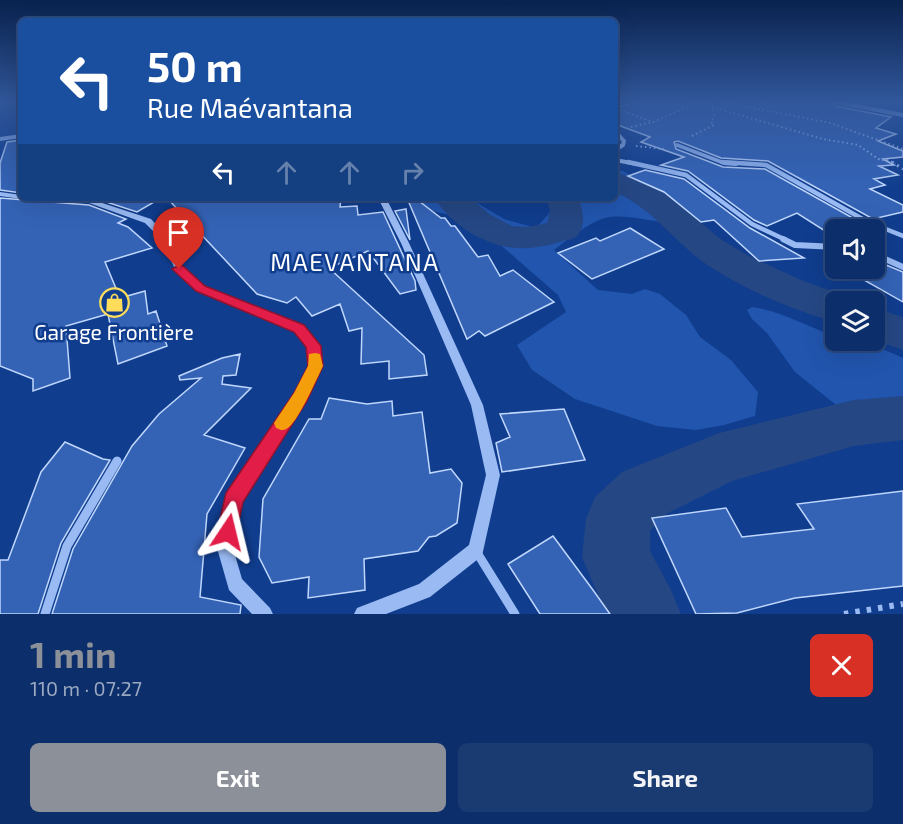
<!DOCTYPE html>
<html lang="en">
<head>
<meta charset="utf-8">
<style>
  :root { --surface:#0c2e6a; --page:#1a3a72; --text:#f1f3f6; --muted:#9aa8c1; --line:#2c4a7e; --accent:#8c9099 }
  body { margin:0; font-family:"Exo 2",sans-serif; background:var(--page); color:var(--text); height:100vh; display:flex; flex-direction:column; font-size:22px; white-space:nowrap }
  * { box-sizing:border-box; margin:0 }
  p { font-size:20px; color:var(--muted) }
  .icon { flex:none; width:33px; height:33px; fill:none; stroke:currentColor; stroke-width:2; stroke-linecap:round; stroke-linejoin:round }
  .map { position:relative; height:614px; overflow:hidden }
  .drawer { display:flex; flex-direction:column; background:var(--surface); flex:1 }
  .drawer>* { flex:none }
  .top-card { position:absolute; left:18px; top:18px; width:600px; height:183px; border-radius:9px; box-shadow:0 6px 24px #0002,0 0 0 2px var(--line); background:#1a4fa0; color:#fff; overflow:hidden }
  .buttons { position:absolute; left:825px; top:219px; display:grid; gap:12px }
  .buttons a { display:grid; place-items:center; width:60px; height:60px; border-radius:9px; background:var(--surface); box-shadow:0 6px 24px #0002,0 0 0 2px var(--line); font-size:30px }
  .pin { position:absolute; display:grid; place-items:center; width:51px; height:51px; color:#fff; margin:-62px -26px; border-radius:50% 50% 50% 0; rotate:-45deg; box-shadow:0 0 6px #0007 }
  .pin .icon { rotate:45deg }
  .me { position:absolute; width:66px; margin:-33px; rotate:10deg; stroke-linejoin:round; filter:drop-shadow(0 0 4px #0008) }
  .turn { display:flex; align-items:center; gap:21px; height:126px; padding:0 30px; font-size:27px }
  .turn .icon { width:78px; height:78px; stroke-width:2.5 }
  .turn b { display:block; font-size:42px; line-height:51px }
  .lanes { display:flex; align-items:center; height:57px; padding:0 30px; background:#0003; justify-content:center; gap:30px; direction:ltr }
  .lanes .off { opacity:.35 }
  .round { display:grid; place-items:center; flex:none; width:63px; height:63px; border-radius:9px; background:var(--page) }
  .overview { display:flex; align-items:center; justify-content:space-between; height:102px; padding:0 30px }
  h1 { font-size:36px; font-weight:700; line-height:45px; color:var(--accent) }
  .primary-button { display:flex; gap:12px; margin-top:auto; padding:12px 30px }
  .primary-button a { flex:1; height:69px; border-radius:9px; background:var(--accent); color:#fff; font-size:24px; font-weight:700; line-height:69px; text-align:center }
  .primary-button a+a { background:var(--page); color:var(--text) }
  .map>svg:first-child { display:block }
  .green { fill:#2155ae }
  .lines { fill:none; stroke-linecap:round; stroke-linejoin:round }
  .river { fill:#254784; fill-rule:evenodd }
  .building { fill:#3463b6; stroke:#c0d7fd; stroke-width:1.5 }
  .path-far2 { stroke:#99baf3; stroke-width:2; stroke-dasharray:1.5 3; stroke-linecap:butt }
  .path-far1 { stroke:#99baf3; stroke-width:3; stroke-dasharray:2 4; stroke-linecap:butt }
  .path { stroke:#99baf3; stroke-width:6; stroke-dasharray:4.5 7; stroke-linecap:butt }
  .minor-far3 { stroke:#99baf3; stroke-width:4 }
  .minor-far2 { stroke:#99baf3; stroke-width:4.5 }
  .minor-far1 { stroke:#99baf3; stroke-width:6 }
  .minor { stroke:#99baf3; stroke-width:9 }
  .tertiary { fill:#99baf3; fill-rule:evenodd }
  .route { fill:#e11d48; stroke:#92132f; stroke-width:1.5 }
  .slow { fill:#f59e0b }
  .labels { text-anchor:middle; stroke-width:5; stroke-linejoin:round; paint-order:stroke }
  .poi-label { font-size:21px; fill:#fff; stroke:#103d8e }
  .quarter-label { font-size:24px; letter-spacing:1.5px; fill:#fff; stroke:#103d8e }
</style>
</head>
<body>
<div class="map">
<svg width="903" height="614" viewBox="0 0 903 614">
  <rect width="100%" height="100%" fill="#103d8e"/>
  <path class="green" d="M615 170 623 171 674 199 684 209 685 219C657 227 637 214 610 217 595 218 567 240 554 250L598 290 632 294 645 289 660 294 686 315 700 337 731 360 758 392 755 416 724 425 696 430 657 426 575 399 532 370 517 345 566 312 558 295 480 227 466 219 429 210 413 198H469L504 219 536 228 563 198H615Z
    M752 307C781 311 807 327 835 336L836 340C859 340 882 348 903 358V437L846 413 795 372 767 333 752 319 747 310Z"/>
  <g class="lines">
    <path class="river" d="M615 172 657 187 722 240 747 255 801 280 851 298 854 302H836V322C793 311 728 283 694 255 668 233 647 206 615 192Z
      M434 198H470L489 214 512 226 528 227 547 223 550 211 546 198H578C583 209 587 227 576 237 573 239 567 240 563 241 538 249 512 252 487 241 466 233 446 216 434 198Z
      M874 308 903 317V350L874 340Z
      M903 396V440L854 446 732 481 666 514 650 531V551L670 588 681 614H606L582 557 586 519 595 497 622 472 719 433 854 400Z"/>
  </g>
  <path class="building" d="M634 102H832L835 106 891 117 876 128 896 134 878 141 903 151V157L883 159 894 165 879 166 898 175 874 179 885 185 870 189 903 205V212L873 219 768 161 721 158 678 141 674 142 676 149 723 167 765 169 860 222 825 231 797 213 767 226 754 220 688 171 661 165 684 157 641 142 650 137 615 124V108Z
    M21 140V193L0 190V163L7 142Z
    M645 170 684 179 750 228 804 258 759 261 714 220 701 222 664 192 628 176Z
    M0 198 89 205 126 219 118 223 128 227 152 248 105 262 120 298 145 291 148 314 156 311 167 346 118 364 108 314 66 326 70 378 33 391V379L0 366Z
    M94 198H161L137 212Z
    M167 198H341L340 207 357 206 358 215 383 212 415 281 416 290 400 294 368 251 329 268 424 355 427 375 389 379V361L361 364 362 328 349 331 340 304 312 316 296 297 287 303 257 294Z
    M407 198H415L441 218H445L451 226H455L478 257 488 255 500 276 513 270 554 302 485 336 479 331 467 339Z
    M406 209 410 240 395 211Z
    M630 228 664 249 592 279 558 253 596 238 600 241Z
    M879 262 903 272V302L850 272 860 268H874V263Z
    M240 354 236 375 223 376 222 384 251 388 204 435 245 448 207 514 200 597 241 605 240 614H52L73 549 132 446 159 414 201 378 180 380 179 376 222 358Z
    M329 398 367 404 392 401 393 416 422 412 430 473 451 469 462 483 457 523 436 536 429 537 418 551 364 559 365 590 308 598 309 577 272 583 259 557 263 499 309 419H321Z
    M564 409 585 460 502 472 496 443 510 437 500 414Z
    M65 442 103 459 110 460 61 543 38 614H0V560H8L41 472Z
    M903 491V586L795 598 737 613 696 614 652 518 726 508 742 537 814 529 797 504Z
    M553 536 593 590 610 614H540L508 564Z"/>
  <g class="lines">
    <path class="path-far2" d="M12 102 21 106
      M723 102 830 123 903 149
      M712 107 823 139 858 145 880 160H889L895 164
      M615 108 653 122 697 103
      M631 127 653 122
      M692 136 714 125 711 122 714 116 712 106 696 102
      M636 146 664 149"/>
    <path class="path-far1" d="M892 162 903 169"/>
    <path class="path" d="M844 614 903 604"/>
    <path class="minor-far3" d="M836 102 903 115
      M900 102 903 104
      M615 131 624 141 623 145 615 150
      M677 145 724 163 736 164
      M615 160 637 164"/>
    <path class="minor-far2" d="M628 162 686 175 752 224 786 240
      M722 162 766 165 868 222 903 236"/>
    <path class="minor-far1" d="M783 239 795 245 836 247
      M874 254 903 267"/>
    <path class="minor" d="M476 551 515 614
      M45 614 67 546 117 461"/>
    <path class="tertiary" d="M21 134V138L0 141V137Z
      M0 192 21 195V198H24L21 199 0 196Z
      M28 198 90 199 151 219 169 238 183 268 205 286 303 325 317 343 321 366 307 397 240 502 233 548 242 579 270 608 273 614H252L229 590 217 548 225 500 296 394 309 366 307 347 295 331 197 290 176 271 161 239 145 223 89 203 32 200Z
      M378 198H386L409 243 483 405 500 475 482 556 430 597 386 614H354L357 608 419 584 469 545 486 475 471 405 401 243Z"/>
  </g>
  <linearGradient id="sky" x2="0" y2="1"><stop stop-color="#09224e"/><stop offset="0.54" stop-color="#31579b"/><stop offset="1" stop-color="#31579b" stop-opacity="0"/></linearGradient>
  <rect width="903" height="188" fill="url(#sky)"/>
  <path class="route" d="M179 265 183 266 205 286 304 325 321 346 323 366 307 401 243 502 235 539 228 542 220 539 217 532 226 493 294 393 308 366 306 347 294 332 196 291 172 269Z"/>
  <path class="slow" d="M315 353 320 354 323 366C317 378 297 425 286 429 282 431 281 430 276 428L274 423 294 393 308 366 309 354Z"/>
  <defs>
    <symbol id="shop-ring" viewBox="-11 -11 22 22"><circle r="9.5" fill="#103d8e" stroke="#ffdd5a" stroke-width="1.5"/><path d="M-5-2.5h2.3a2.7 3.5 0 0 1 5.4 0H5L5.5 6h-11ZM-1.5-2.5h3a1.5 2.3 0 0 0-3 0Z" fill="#ffdd5a"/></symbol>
  </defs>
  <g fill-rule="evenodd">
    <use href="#shop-ring" x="98" y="286" width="33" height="33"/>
  </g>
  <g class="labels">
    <g class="poi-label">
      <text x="114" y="340">Garage Frontière</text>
    </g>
    <g class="quarter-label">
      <text x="355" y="271">MAEVANTANA</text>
    </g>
  </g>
</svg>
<div class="buttons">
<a><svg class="icon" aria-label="sound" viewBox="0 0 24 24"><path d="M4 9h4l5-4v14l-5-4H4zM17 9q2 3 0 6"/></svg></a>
<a><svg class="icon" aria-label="layers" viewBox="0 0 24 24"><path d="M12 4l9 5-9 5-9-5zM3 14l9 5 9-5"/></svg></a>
</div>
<div class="pin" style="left:179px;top:269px;background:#d93025"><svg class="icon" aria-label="arrive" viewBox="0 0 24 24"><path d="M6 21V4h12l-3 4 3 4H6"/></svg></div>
<svg class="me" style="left:228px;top:532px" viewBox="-20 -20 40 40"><path d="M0-17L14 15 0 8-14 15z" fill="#e11d48" stroke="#fff" stroke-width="4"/></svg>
<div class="top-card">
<div class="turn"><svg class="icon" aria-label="left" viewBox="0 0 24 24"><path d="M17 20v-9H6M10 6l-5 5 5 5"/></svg><div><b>50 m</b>Rue Maévantana</div></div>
<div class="lanes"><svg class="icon" aria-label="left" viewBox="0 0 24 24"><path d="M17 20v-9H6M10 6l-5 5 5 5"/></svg><svg class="icon off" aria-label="ahead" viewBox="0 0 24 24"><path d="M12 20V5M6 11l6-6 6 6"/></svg><svg class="icon off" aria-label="ahead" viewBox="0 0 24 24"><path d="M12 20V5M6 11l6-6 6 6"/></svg><svg class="icon off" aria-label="right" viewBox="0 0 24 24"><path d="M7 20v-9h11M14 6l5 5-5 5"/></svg></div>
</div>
</div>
<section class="drawer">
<div class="overview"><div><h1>1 min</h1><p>110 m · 07:27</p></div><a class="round" style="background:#d93025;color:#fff"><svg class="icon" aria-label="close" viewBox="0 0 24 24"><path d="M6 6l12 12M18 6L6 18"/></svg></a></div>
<div class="primary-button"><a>Exit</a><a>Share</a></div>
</section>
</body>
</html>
